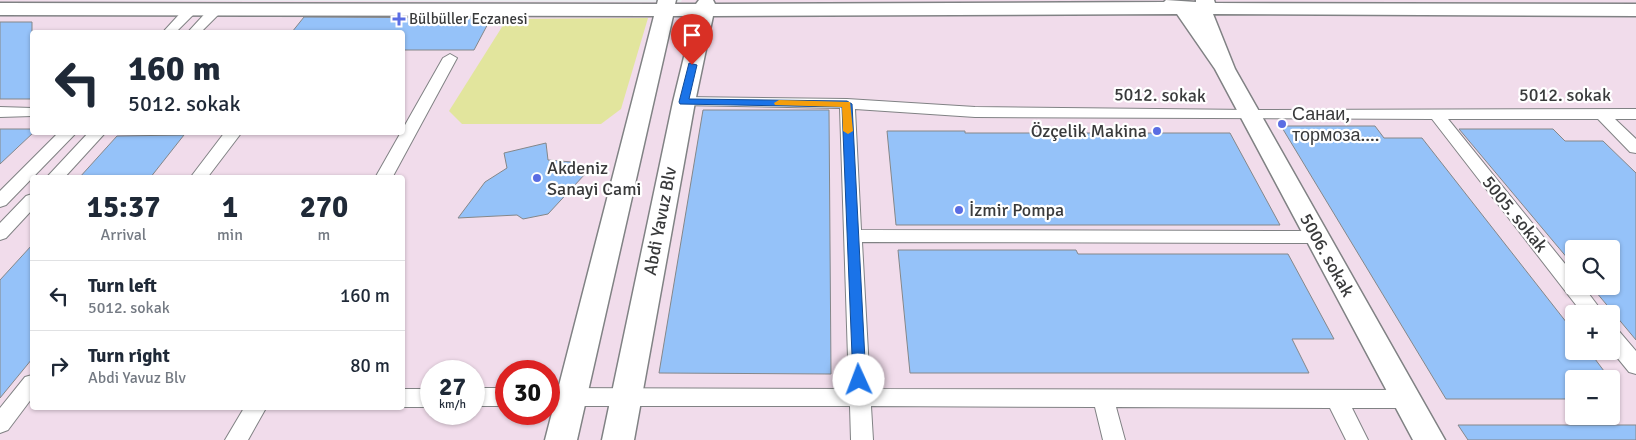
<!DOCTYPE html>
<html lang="en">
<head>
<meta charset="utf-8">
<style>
  :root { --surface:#fff; --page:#f2f2f3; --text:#1f2937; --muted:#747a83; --line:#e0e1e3 }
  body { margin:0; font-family:Signika,sans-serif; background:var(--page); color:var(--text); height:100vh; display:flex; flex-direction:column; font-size:19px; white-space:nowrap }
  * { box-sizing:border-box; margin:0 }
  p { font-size:16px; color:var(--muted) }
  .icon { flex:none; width:28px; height:28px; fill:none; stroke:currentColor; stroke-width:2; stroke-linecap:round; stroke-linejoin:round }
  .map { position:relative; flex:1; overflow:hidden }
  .sheet { position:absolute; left:30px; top:175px; width:375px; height:235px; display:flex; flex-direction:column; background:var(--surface); border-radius:5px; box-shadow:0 1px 4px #0004 }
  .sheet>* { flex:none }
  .hud { position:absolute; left:30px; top:30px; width:375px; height:105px; border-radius:5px; box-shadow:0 1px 4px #0004; background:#fff; color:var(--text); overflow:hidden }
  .tools { position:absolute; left:1565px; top:240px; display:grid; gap:10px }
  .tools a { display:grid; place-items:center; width:55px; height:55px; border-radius:5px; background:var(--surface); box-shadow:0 1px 4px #0004; font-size:25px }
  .speed { position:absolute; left:420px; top:360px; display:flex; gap:10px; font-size:25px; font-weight:700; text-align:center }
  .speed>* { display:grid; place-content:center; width:65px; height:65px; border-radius:50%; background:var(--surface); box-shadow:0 1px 4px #0004; line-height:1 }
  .speed small { font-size:12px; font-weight:400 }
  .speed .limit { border:8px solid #d22; background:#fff; color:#111 }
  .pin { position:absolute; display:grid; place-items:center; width:42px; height:42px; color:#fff; margin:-51px -21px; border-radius:50% 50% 50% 0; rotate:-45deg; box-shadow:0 0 5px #0007 }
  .pin .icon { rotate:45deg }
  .me { position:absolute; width:55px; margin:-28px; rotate:358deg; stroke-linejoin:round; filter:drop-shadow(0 0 4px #0008) }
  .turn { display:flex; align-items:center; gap:18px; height:105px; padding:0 15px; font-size:22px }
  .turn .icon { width:65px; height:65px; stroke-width:2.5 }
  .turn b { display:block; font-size:35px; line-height:42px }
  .eta { display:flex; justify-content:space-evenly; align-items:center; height:85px; text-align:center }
  .eta b { font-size:30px; font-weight:700; line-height:35px }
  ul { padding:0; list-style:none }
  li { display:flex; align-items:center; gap:15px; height:70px; padding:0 15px; border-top:1px solid var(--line) }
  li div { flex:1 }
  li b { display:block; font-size:19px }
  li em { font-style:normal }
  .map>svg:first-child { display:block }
  .industrial { fill:#f1dceb; fill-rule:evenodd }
  .green { fill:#e2e59d }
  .building { fill:#95c2f9; stroke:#858789 }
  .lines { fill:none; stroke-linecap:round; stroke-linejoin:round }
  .street-casing { stroke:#808284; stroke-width:2 }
  .secondary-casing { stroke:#808284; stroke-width:3 }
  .street { fill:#fff; fill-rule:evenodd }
  .secondary { fill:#fff; fill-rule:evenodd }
  .route { fill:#1a73e8; stroke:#114b97 }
  .slow { fill:#f59e0b }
  .poi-dot { fill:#5a6de3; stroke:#fff; stroke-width:2 }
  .labels { text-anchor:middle; stroke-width:4.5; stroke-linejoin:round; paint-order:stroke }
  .far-poi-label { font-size:15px; fill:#393a3b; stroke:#fff; text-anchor:start }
  .street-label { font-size:18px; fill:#393a3b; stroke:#fff }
  .poi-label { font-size:18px; fill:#393a3b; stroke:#fff; text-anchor:start }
</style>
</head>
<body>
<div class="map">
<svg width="1636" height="440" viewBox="0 0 1636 440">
  <rect width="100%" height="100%" fill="#ebedf0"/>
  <path class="industrial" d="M0 0 681 2 682 0H1636V440H0ZM32 32H402V132H32ZM32 178H402V408H32ZM1574 249H1611V286H1574ZM1574 314H1611V351H1574ZM431 371H474V414H431ZM506 371H549V414H506ZM1574 379H1611V416H1574Z"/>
  <path class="green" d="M648 18 621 109 601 124H462L449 111 507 19Z"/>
  <path class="building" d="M304 17 491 18 474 50H402V32H292Z
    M0 22H32V99H0Z
    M703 110H829L831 374 659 373Z
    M1281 126H1375L1384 138H1422L1574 332V351H1589L1610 379H1574V399H1446Z
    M0 129H32L34 132 0 164Z
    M1459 129H1553L1565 141H1603L1636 173V340L1591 286H1611V249H1574V266Z
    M887 131H965V133H1230L1280 225H896Z
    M184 135 150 178H79L117 136Z
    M546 143 548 160 572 162 568 168 586 173 548 214 523 219 517 215 458 218 485 182 507 168 504 153Z
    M32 245V359L0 398V280Z
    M898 250H1076L1078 254H1288L1334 339H1292L1309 373H910Z
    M1458 425H1636V440H1468Z"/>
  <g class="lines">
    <defs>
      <path id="street" d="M191 6 198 10 176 32H163L186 7Z
        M216 6 223 10 201 32H188L211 7Z
        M450 54 457 58 392 178H375L443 58Z
        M684 97 847 99 975 107 1250 110 1636 109V119H1615L1636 139V153L1630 152 1598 119H1448L1574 275V286H1583L1604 314H1583L1432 119 975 117 855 109 861 230 1317 231 1323 233 1326 237 1323 241 1317 243 862 242 870 389 1407 390 1414 393 1418 399 1414 405 1407 408H1352L1368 440H1346L1330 408 1116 407 1125 440H1103L1095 407 871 406 873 440H851L850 406H549V388L849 389 840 108 679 105 676 102 679 99Z
        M0 107 32 108V116L0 117Z
        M59 132H77L6 205 0 207V191Z
        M89 132H106L64 178H46Z
        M225 132H242L207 178H190Z
        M32 194V210L6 238 0 240V223L26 196Z
        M1611 327 1618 330 1636 351V374L1629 372 1611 350Z
        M32 375V398L8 430 0 433V408L25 377Z
        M474 388H506V406H474Z
        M402 389H431V407H402Z
        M244 408H266L248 440H225Z"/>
      <path id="secondary" d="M658 0H676L675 4H696L699 0H713L715 4 1164 2 1166 0 1196 2V0H1214L1215 3 1636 4V16L1213 14 1235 69 1445 440H1413L1215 69 1177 14 713 16 695 102 634 440H602L673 102 694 16H673L577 440H545L654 16 0 15V3L657 4Z"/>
    </defs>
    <use href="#street" class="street-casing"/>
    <use href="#secondary" class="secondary-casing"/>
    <use href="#street" class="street"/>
    <use href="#secondary" class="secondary"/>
  </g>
  <path class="route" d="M689 63 697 65 689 99 847 101 852 104 866 380 864 384H855L853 380 842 107 680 104 679 102Z"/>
  <path class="slow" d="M779 100 850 102 853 131 848 134 843 131 842 107 775 105 774 103Z"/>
  <g class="poi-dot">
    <path d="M396.5 11.5h5v5h5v5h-5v5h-5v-5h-5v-5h5z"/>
    <circle cx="1282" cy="124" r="5"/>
    <circle cx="1157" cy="131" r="5"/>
    <circle cx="537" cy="178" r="5"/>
    <circle cx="959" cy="210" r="5"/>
  </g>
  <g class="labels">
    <g class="far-poi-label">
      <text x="409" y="24">Bülbüller Eczanesi</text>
    </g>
    <g class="street-label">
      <text transform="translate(1160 95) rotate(1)" y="6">5012. sokak</text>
      <text x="1565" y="101">5012. sokak</text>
      <text transform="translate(1515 214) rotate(51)" y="6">5005. sokak</text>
      <text transform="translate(660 221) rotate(-79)" y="6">Abdi Yavuz Blv</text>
      <text transform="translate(1327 255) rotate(61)" y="6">5006. sokak</text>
    </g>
    <g class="poi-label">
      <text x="1292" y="120">Санаи,<tspan x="1292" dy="21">тормоза....</tspan></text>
      <text x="1147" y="137" text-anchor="end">Özçelik Makina</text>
      <text x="547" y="174">Akdeniz<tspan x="547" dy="21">Sanayi Cami</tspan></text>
      <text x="969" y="216">İzmir Pompa</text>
    </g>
  </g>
</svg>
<div class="tools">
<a><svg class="icon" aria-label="search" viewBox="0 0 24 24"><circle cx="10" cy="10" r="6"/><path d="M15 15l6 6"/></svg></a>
<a>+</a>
<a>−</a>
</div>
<div class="speed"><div>27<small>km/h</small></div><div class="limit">30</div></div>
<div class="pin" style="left:692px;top:65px;background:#d93025"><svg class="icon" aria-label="arrive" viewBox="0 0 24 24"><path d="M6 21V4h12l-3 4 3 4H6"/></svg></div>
<svg class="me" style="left:859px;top:380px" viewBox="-20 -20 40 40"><circle r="19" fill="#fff"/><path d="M0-13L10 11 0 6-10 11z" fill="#1a73e8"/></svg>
<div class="hud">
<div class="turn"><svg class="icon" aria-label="left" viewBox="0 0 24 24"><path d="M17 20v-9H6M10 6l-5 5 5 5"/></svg><div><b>160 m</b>5012. sokak</div></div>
</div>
<section class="sheet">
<div class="eta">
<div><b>15:37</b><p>Arrival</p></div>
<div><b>1</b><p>min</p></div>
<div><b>270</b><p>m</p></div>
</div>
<ul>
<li><svg class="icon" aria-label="left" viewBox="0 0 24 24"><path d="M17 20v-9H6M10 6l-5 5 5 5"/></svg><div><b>Turn left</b><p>5012. sokak</p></div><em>160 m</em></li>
<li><svg class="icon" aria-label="right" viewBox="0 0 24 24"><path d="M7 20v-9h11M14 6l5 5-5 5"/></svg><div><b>Turn right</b><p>Abdi Yavuz Blv</p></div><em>80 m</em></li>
</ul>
</section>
</div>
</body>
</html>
